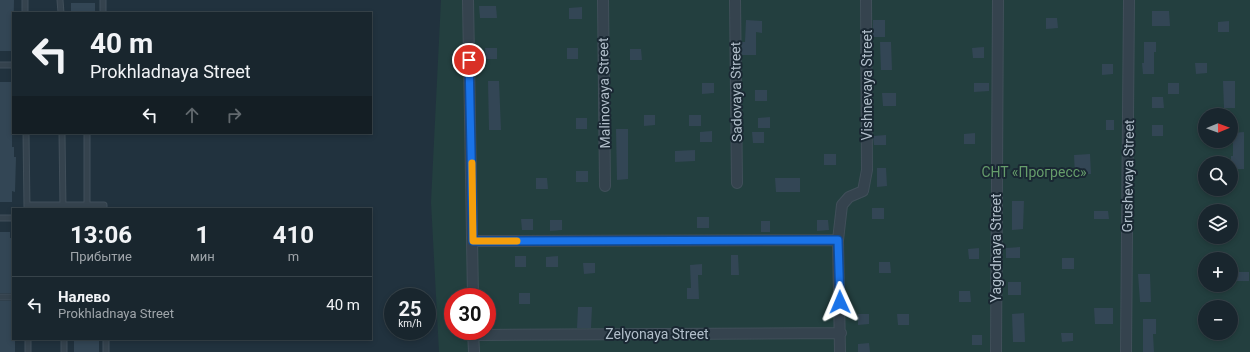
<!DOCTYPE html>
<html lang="ru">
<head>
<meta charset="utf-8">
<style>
  :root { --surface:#19262e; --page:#222e36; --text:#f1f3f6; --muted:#9fa5aa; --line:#37434a }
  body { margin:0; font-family:Roboto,sans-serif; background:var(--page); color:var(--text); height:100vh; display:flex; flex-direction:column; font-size:15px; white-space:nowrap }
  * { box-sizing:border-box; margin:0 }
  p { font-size:13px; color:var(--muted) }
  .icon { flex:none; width:22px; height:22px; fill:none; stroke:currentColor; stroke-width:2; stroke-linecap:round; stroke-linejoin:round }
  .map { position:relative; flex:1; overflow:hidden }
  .details { position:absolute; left:12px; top:208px; width:360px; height:132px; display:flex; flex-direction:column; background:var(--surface); border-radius:0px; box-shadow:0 2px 6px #0003,0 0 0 1px var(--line) }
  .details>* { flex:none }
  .hud { position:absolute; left:12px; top:12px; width:360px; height:122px; border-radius:0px; box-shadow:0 2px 6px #0003,0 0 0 1px var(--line); background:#19262e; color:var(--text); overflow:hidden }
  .needle { width:26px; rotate:89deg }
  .controls { position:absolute; left:1198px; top:108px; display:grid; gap:8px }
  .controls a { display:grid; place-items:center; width:40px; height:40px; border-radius:50%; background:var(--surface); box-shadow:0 2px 6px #0003,0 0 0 1px var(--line); font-size:20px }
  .speed { position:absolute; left:384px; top:288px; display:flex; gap:8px; font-size:20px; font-weight:700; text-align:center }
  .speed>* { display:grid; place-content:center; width:52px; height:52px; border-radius:50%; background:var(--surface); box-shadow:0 2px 6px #0003,0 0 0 1px var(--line); line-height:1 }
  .speed small { font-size:10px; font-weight:400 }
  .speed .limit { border:6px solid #d22; background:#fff; color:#111 }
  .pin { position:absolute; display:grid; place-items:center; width:34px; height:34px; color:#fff; margin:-17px; border:2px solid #fff; border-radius:50%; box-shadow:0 1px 4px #0007 }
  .me { position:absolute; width:44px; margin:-22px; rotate:359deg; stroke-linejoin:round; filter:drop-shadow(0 0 3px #0008) }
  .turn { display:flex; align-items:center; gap:14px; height:84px; padding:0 12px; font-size:18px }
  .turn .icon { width:52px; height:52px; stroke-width:2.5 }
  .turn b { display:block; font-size:28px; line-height:34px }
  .lanes { display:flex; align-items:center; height:38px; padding:0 12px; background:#0003; justify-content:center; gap:20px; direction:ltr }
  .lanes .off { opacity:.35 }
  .eta { display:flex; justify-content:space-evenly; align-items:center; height:68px; text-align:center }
  .eta b { font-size:24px; font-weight:700; line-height:28px }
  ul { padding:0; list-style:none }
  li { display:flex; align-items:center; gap:12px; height:56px; padding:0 12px; border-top:1px solid var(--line) }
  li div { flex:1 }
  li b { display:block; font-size:15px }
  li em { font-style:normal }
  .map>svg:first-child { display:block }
  .green { fill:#233f3f; fill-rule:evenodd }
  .building { fill:#334655 }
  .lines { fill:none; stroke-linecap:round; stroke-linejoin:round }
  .lane-casing { stroke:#414f5a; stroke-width:7 }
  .street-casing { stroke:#414f5a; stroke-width:12 }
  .lane { stroke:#35434e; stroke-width:5 }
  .street { stroke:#35434e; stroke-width:10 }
  .route-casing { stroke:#114b97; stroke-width:10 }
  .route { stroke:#1a73e8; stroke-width:7 }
  .slow { stroke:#f59e0b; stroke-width:7 }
  .labels { text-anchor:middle; stroke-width:4; stroke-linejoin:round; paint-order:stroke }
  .street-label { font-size:14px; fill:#b1beca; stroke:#1a2833 }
  .park-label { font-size:14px; fill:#669d6b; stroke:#1a2833 }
</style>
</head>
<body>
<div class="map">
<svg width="1250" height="352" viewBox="0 0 1250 352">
  <rect width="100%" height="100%" fill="#21323e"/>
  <path class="green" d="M441 0H1250V352H439L431 202ZM1205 115H1231V141H1205ZM1205 163H1231V189H1205ZM1205 211H1231V237H1205ZM1205 259H1231V285H1205ZM453 297H487V331H453ZM1205 307H1231V333H1205Z"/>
  <path class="building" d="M0 0H14L13 51H0Z
    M71 3H95V13H71Z
    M479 6H496L497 18H480Z
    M582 7V19H569V8Z
    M1152 11H1169L1170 26H1152Z
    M1046 18H1057L1058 28 1046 29Z
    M746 20 762 21V33L756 32V55H742V42H745Z
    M873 20H885V37H873Z
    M1229 21V32H1218V22Z
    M880 42H891L892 70H881Z
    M1144 42H1156V52H1154V74H1143L1142 63H1144Z
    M984 47V58H973L972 48Z
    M485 48H497V59H486Z
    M567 48H578V59H567Z
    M630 49H641L642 60H630Z
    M1195 63H1207V73L1196 74Z
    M1102 64H1113V74L1102 75Z
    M488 81H499L501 130H489Z
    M1223 81H1235V108H1224Z
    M0 82H12V147H14V157H16L15 192 12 191V202H0Z
    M702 83H714V93L702 94Z
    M974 83H989V91L974 92Z
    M1168 83H1179V94H1168Z
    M755 90H767V101H755Z
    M882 93H896V106H883Z
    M1152 97H1163L1164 108H1152Z
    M644 115H655V125L644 126Z
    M689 115H701V126H689Z
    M770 117V128H758V118Z
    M576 118H587V129H576Z
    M1106 120H1114V130H1106Z
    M1152 125H1163V136H1152Z
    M616 129H628V179L617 180Z
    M712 131V142H700V132Z
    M752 132H764V143H753Z
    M1244 132V169H1231V156H1233V133Z
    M975 133V144H964V134Z
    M886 135V145H874L873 136Z
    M695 150V161L675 162V151Z
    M824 154H836V165H824Z
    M1090 154 1091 174 1075 175 1074 155Z
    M877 168H886L887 186 877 187Z
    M576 171H588V182H576Z
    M536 178H547L548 189H536Z
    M775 178H800V192H776Z
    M1012 201H1024L1023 229 1012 230Z
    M872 208H884V219H872Z
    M1094 211H1108L1109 219H1094Z
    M697 217H709V228H697Z
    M521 219H533V230H522Z
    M550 220H562V230L550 231Z
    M817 220H828L829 230 817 231Z
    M761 221H770V232H761Z
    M0 232H10V238H13V293H0Z
    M1020 247V258H1006V248Z
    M979 248V259H969L968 249Z
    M731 255H738L739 275H731Z
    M515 256H526V267H515Z
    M558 256V267H546V257Z
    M1062 258H1074V269H1062Z
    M879 262H890L891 273H879Z
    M583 263H595V273L584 274Z
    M702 264V275H698L699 299H687V288H691L690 265Z
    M1232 272H1249V281H1232Z
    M1138 274H1150L1151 302H1140Z
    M1008 282H1021V295H1008Z
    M959 291H970L971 302H959Z
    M519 293H530V304H519Z
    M0 301H13V339H15V352H0Z
    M578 307H592L591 328H577Z
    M1094 308H1113V324H1095Z
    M1024 313 1025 342H1013L1012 314Z
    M858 314H869V324L858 325Z
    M897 314H909V325H898Z
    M1143 319H1156V334H1153L1154 352H1143Z
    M1061 333H1073V341L1062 342Z
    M972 335H982V345H972Z
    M74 339H99V352H74Z
    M869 343 870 352H858V344Z"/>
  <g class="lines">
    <defs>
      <path id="lane" d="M25 0V13
        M60 0 61 13
        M103 0V13
        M0 65H13
        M26 133 27 209
        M62 133 63 209
        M87 133V205
        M27 205H104V209
        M0 218H13
        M0 297H13
        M28 339V352
        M64 339V352
        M106 339V352"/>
      <path id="street" d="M468 0 473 297
        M603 0 605 186
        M735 0 737 183
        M473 241 838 240
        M473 331 474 352
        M473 335 841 333
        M840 352 838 240 842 205 849 197 863 191 867 170 866 0
        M996 352 998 0
        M1126 352 1129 0"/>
    </defs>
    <use href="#lane" class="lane-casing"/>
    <use href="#street" class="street-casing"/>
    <use href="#lane" class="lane"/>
    <use href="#street" class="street"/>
  </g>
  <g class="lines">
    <defs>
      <path id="route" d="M469 60 473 241 838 240 840 302"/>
    </defs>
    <use href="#route" class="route-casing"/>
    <use href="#route" class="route"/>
    <path class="slow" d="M472 163 473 241H517"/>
  </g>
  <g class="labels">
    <g class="street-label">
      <text transform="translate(867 85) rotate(-90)" y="5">Vishnevaya Street</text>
      <text transform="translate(736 92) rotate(-91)" y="5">Sadovaya Street</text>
      <text transform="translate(604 93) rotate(-91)" y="5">Malinovaya Street</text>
      <text transform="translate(1128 176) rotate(-89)" y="5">Grushevaya Street</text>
      <text transform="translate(996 248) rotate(-90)" y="5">Yagodnaya Street</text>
      <text x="657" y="339">Zelyonaya Street</text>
    </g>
    <g class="park-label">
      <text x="1034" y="177">СНТ «Прогресс»</text>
    </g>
  </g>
</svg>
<div class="controls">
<a><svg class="needle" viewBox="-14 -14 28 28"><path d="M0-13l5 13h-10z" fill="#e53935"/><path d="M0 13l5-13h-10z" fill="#9fa5aa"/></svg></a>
<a><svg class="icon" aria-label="search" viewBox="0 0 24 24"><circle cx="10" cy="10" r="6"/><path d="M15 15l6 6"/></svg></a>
<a><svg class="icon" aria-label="layers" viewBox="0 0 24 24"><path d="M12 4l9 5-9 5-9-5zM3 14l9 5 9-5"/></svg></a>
<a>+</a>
<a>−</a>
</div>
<div class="speed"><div>25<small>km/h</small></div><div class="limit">30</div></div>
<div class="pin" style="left:469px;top:60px;background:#d93025"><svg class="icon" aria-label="arrive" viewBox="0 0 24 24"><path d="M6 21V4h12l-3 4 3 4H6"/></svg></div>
<svg class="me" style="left:840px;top:302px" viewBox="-20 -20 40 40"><path d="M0-17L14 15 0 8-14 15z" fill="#1a73e8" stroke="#fff" stroke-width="4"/></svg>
<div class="hud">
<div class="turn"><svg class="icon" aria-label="left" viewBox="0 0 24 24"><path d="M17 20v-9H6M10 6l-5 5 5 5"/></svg><div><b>40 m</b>Prokhladnaya Street</div></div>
<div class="lanes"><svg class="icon" aria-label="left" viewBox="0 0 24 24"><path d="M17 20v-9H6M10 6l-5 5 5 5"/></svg><svg class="icon off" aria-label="ahead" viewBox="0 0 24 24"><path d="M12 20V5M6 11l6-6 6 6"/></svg><svg class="icon off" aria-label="right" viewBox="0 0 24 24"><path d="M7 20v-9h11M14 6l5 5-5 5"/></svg></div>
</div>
<section class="details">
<div class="eta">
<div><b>13:06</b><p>Прибытие</p></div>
<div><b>1</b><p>мин</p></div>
<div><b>410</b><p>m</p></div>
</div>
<ul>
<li><svg class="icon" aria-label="left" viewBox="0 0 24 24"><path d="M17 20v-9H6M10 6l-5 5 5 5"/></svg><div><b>Налево</b><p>Prokhladnaya Street</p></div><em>40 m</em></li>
</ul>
</section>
</div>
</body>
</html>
